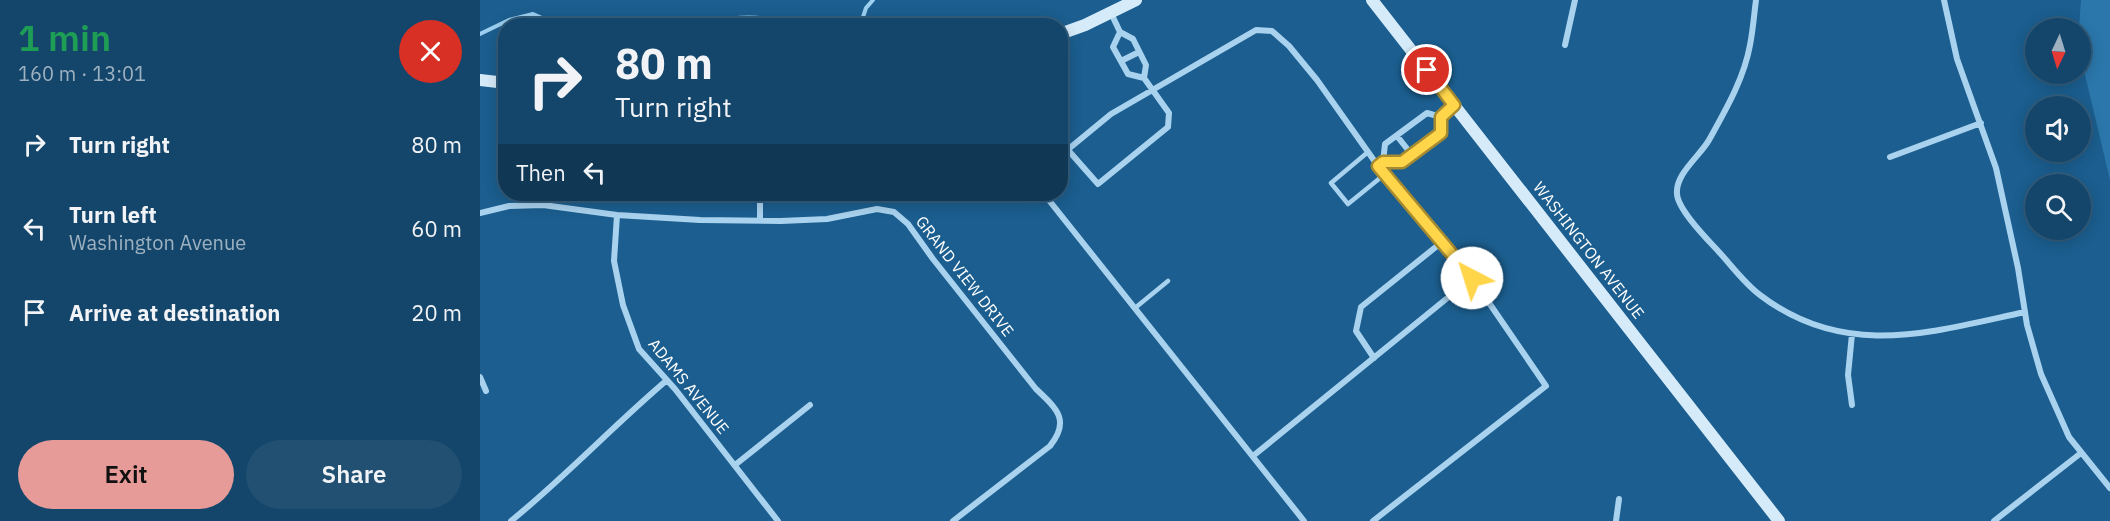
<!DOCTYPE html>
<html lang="en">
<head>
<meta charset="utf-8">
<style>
  :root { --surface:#14466b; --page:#215073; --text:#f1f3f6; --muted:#9db1c1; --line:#335e7e; --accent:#e69b98 }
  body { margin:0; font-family:"IBM Plex Sans",sans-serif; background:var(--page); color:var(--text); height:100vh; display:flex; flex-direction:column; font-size:22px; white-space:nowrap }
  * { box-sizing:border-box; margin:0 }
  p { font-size:20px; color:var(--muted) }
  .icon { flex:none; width:33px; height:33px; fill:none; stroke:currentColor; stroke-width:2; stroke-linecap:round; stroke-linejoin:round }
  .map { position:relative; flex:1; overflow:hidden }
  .drawer { display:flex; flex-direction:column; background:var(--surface); width:480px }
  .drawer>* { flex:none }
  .guide { position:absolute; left:18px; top:18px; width:570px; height:183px; border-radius:24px; box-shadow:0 3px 15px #0003,0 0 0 2px var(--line); background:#14466b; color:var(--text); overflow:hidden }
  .needle { width:39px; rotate:184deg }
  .fabs { position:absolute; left:1545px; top:18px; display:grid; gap:12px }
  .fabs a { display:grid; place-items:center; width:66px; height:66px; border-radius:50%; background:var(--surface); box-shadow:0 3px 15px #0003,0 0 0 2px var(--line); font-size:30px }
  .pin { position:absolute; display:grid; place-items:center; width:51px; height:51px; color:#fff; margin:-26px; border:3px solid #fff; border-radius:50%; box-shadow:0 2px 6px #0007 }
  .me { position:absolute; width:66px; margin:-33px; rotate:320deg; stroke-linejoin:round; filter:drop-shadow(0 0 4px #0008) }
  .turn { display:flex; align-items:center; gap:21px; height:126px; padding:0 18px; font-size:27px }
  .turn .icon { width:78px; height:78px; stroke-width:2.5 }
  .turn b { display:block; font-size:42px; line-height:51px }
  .then { display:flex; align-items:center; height:57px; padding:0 18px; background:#0003; gap:12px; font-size:22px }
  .round { display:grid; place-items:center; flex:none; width:63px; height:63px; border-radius:32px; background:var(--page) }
  .head { display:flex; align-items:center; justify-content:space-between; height:102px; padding:0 18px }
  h1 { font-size:36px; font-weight:600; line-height:45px; color:#1e9e55 }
  .primary-button { display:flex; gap:12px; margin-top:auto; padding:12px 18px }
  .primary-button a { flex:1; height:69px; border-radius:36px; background:var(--accent); color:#111; font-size:24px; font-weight:600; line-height:69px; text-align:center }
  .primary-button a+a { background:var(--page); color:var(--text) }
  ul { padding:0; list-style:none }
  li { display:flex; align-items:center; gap:18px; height:84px; padding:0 18px }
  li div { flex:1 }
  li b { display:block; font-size:22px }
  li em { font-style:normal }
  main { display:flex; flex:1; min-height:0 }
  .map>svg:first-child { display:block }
  .green { fill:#2b77ab }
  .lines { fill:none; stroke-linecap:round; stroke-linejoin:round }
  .stream { stroke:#9ccff0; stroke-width:4 }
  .lane { stroke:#a9d2ee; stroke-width:4.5 }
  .street { stroke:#a9d2ee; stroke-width:6 }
  .secondary { stroke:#d6ebfa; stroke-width:12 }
  .route-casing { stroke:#a68a30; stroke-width:15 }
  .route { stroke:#ffd54a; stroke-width:10 }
  .labels { text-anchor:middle; stroke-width:4.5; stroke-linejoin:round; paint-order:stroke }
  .street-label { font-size:16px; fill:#fff; stroke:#1b5e8f }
</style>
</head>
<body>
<main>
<section class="drawer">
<div class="head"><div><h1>1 min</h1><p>160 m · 13:01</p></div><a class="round" style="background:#d93025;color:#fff"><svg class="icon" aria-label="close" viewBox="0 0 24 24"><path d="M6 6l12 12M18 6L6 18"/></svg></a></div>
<ul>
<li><svg class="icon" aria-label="right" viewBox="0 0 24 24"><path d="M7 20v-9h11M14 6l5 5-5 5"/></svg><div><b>Turn right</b></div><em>80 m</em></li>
<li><svg class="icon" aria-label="left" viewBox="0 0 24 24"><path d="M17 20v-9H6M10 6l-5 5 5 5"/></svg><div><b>Turn left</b><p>Washington Avenue</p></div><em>60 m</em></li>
<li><svg class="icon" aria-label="arrive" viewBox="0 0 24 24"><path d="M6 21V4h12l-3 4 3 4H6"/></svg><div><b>Arrive at destination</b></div><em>20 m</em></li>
</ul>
<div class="primary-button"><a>Exit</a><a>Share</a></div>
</section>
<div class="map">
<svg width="1630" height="521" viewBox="0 0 1630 521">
  <rect width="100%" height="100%" fill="#1b5e8f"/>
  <path class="green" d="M1601 0H1630V180L1601 58 1600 28H1599Z"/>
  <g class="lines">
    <path class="stream" d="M211 26C240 19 281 11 309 26
      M380 26 386 8 393 0
      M0 34 29 20 53 14 80 26"/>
    <path class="lane" d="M888 152 851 183 868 204 905 174
      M655 308 688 281"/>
    <path class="street" d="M1276 0C1274 15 1273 30 1270 45 1264 79 1245 111 1229 140 1220 156 1195 174 1197 194 1198 210 1228 240 1239 252 1252 266 1264 283 1280 295 1365 360 1451 332 1545 312
      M1464 0 1477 59 1516 168 1538 268 1547 325 1561 374 1589 437 1630 488
      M631 13 640 32 653 39 666 65 664 78
      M1085 45 1095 0
      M641 61 659 52
      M917 136 932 155
      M588 150 618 184 688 127 689 113 664 78 648 74 633 47 640 32
      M580 156 631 114 776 30 792 31 809 46 837 80 898 166 992 278 1066 386 893 521
      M1410 157 1501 123
      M903 162 905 144 947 113 961 117
      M898 166 903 162H922L961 133V117L974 106
      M564 194 824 521
      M0 213 29 206 63 205 137 215 220 220 301 221 347 219 397 209 414 212 428 224 453 259 556 389C576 408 591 420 570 446L473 521
      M137 215 134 261 143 305 159 349 195 389 298 521
      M280 220V194
      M894 358 876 331 881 307 962 242
      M0 377 6 391
      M1372 405 1368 375 1372 334
      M773 456 992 278
      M255 465 330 405
      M31 521C85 477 133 426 187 380
      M1136 521 1139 499
      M1514 521 1601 453"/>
    <path class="secondary" d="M892 0 1299 521
      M580 34 605 25 656 0
      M0 80 26 83"/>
  </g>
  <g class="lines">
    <defs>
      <path id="route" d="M947 70 974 105 961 117V133L922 162H903L898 166 992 278"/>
    </defs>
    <use href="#route" class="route-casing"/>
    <use href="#route" class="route"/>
  </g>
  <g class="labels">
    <g class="street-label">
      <text transform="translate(1109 250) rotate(52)" y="6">WASHINGTON AVENUE</text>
      <text transform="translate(485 276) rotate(52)" y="6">GRAND VIEW DRIVE</text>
      <text transform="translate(209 386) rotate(51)" y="6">ADAMS AVENUE</text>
    </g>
  </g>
</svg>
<div class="fabs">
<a><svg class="needle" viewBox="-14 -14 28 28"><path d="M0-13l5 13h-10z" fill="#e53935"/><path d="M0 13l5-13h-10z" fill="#9db1c1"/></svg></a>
<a><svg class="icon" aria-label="sound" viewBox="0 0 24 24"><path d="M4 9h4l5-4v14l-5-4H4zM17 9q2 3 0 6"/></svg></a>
<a><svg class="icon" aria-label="search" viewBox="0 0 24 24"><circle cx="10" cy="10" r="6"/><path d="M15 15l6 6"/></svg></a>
</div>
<div class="pin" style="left:947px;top:70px;background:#d93025"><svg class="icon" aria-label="arrive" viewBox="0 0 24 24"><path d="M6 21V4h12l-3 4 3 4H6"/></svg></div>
<svg class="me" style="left:992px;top:278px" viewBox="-20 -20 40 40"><circle r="19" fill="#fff"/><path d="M0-13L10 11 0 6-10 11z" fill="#ffd54a"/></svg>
<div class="guide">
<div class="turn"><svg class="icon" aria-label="right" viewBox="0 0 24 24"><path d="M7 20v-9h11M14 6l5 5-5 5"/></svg><div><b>80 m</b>Turn right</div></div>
<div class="then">Then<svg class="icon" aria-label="left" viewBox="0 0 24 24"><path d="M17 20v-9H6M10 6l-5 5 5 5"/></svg></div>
</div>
</div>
</main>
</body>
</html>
